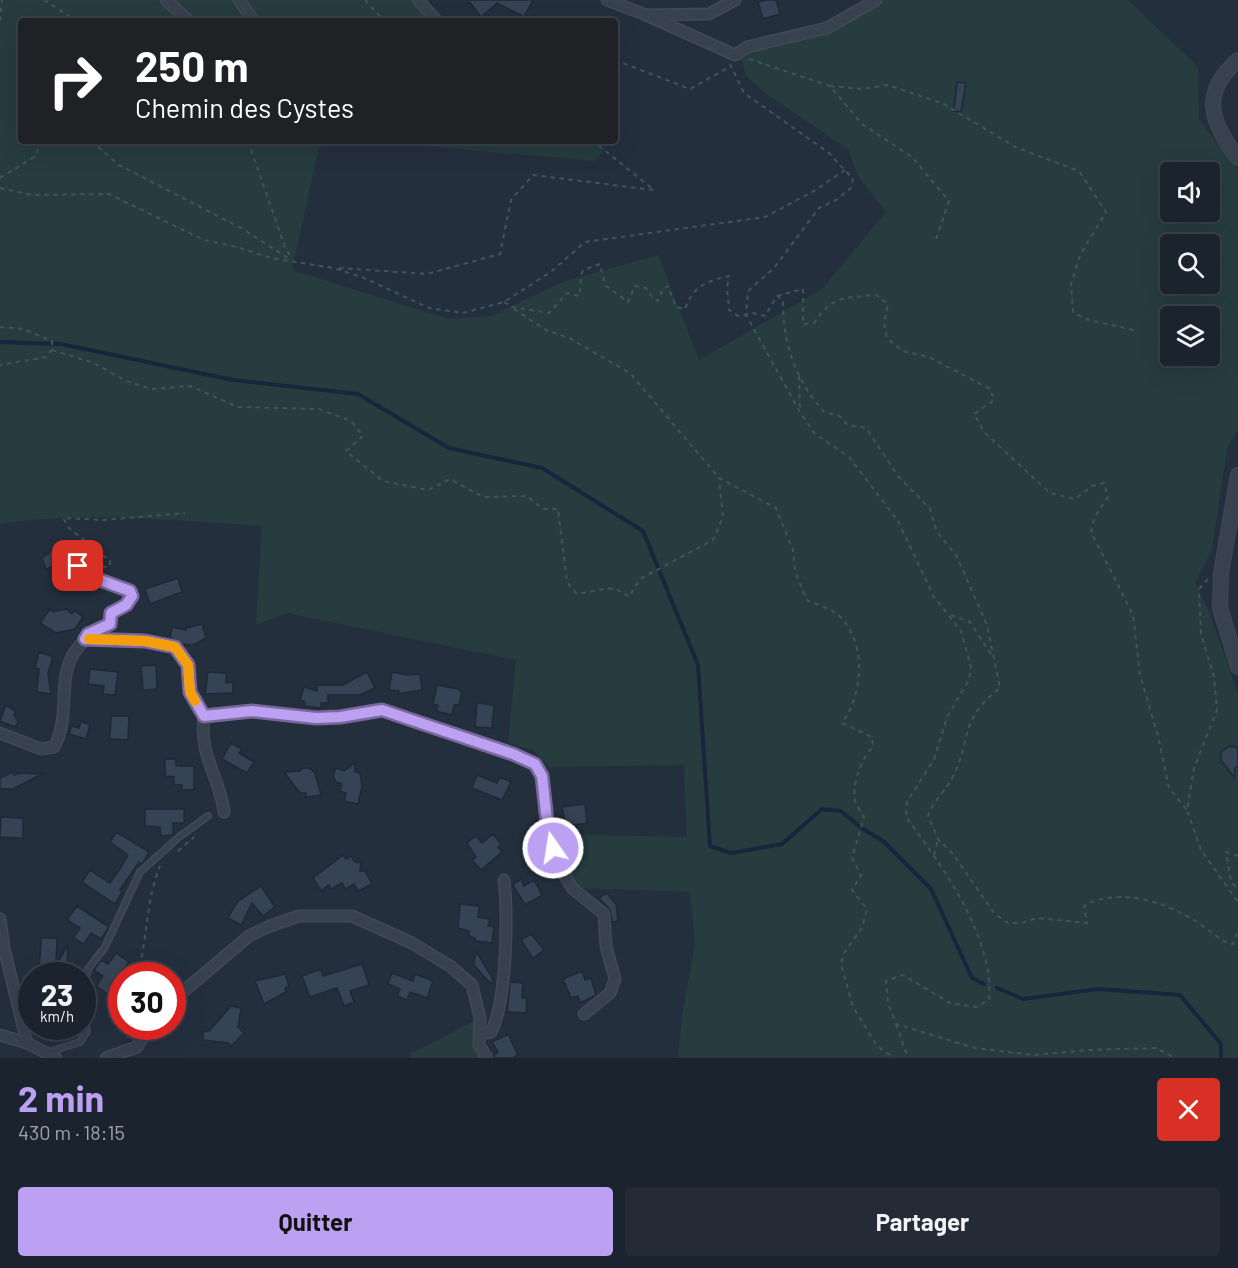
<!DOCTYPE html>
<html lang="fr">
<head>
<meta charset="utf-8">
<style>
  :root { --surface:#1b232e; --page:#242b36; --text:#f1f3f6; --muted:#a0a4aa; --line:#39404a; --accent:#bca0f2 }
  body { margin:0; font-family:Barlow,sans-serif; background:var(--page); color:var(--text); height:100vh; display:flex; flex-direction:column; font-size:22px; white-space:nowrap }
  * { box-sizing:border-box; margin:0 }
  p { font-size:20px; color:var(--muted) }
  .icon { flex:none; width:33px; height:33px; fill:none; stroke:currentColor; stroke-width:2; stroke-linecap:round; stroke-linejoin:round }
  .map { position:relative; height:1058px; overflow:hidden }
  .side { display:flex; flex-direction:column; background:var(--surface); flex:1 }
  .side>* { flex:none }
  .guide { position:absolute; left:18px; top:18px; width:600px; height:126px; border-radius:6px; box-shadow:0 6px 24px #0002,0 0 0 2px var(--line); background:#202124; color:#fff; overflow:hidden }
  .buttons { position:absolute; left:1160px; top:162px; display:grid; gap:12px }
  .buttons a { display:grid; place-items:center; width:60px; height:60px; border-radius:6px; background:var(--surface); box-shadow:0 6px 24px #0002,0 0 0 2px var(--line); font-size:30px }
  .speed { position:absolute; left:18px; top:962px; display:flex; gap:12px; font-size:30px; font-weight:700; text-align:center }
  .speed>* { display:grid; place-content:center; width:78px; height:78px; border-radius:50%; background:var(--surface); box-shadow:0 6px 24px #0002,0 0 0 2px var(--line); line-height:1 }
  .speed small { font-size:15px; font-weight:400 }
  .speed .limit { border:9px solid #d22; background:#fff; color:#111 }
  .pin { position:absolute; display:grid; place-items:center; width:51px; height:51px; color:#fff; margin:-26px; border-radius:12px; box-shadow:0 3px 9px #0006 }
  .me { position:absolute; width:66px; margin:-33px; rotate:347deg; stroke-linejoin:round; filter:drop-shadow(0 0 4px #0008) }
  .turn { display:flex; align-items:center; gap:21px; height:126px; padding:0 18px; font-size:27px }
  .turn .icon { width:78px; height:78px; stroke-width:2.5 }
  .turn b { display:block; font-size:42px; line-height:51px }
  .round { display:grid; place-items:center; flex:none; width:63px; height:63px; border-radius:6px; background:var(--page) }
  .summary { display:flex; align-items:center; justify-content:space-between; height:102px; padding:0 18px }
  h1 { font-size:36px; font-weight:700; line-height:45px; color:var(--accent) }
  .action { display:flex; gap:12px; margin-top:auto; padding:12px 18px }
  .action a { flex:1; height:69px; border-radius:6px; background:var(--accent); color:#111; font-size:24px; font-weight:700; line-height:69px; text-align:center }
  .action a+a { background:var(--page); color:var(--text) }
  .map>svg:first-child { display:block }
  .green { fill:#263c3f; fill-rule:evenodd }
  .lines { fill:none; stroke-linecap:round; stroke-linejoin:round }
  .stream { stroke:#17263c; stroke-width:4 }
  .building { fill:#364354; stroke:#1f2835; stroke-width:1.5 }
  .service-casing { stroke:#414a57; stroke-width:8 }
  .minor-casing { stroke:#414a57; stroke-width:13 }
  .tertiary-casing { stroke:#414a57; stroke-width:16 }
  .path { stroke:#3f5557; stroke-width:2; stroke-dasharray:4.5 4.5; stroke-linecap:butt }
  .service { stroke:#38414e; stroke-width:5 }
  .minor { stroke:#38414e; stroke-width:10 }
  .tertiary { stroke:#38414e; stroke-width:14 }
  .route-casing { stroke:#7a689d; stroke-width:15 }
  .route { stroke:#bca0f2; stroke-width:10 }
  .slow { stroke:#f59e0b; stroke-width:10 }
</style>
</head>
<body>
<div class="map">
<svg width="1238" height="1058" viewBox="0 0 1238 1058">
  <rect width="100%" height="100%" fill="#242f3e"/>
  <path class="green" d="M0 0H410L417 8 456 21H21V141H576L607 148 594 161 366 141 319 147 292 270 449 319 491 316 562 282 658 255 699 360 822 289 886 212 859 178 848 149 768 95 746 76 741 59 752 48 823 24 865 0H1128L1198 67 1199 120 1238 169V429L1227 448 1212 550 1195 583 1208 609 1238 693V1058H678L682 1016 695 944 690 892 579 888 564 860 560 834 687 837 684 765 549 767 533 750 508 743 516 660 287 613 256 625 262 526C175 521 86 511 0 524ZM1170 172H1209V212H1170ZM1170 244H1209V284H1170ZM1170 316H1209V356H1170Z
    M474 1021 476 1045 484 1058H411L410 1054Z"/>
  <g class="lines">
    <path class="stream" d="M0 342 61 344 233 380 358 394 449 448 542 468 643 531 698 665 710 846 731 853 782 844 822 809 841 811 860 827 883 841 931 889 972 978 984 984
      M997 988 1023 999 1097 989 1180 995 1221 1044V1058"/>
  </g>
  <path class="building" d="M468 0H533L524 17 497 3 481 17Z
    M766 0H776L780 14 763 19 758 2Z
    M957 82 966 83 961 112 954 111Z
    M64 542 74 551 61 564 46 569 42 558Z
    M178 578 182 592 150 604 145 589Z
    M50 609 53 612 66 609 72 614 75 611 83 617 75 629 56 633 40 623Z
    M202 624 206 638 193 645 182 644 170 638 172 627 186 630V628Z
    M39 652 53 657 48 673 51 694 37 692 39 669 35 668Z
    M156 665 157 689 143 690 141 666Z
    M90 669 118 672 115 695 103 694 104 686 88 684Z
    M208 672 226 673V683L233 682V693L205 694Z
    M367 672 375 688 360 695H328V703H321V708L304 706 305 702 300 700 304 687 317 691V685H343Z
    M392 672 407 675 420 674 422 690 398 694 399 691 389 690Z
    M437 685 458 689 462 693 459 705H454L452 715 436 711 438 705 433 704Z
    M477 703 494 705 492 728 475 727Z
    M6 705 16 712 14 715 18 722 15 727 0 721Z
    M111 716H129L128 740 110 739Z
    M81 721 90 725 86 739 69 734 72 726 79 728Z
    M231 743 242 749 239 753 254 762 247 773 222 759Z
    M1230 746 1238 748V766L1235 768 1234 777 1221 760V752Z
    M165 759H176V766H194V790H182V785H174V777L165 776Z
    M355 763V772L360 773 362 787 358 804 344 801 346 793 340 791 342 784 336 782 333 776 336 768 344 771Z
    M303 768H309L315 773 321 795 306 797V793H300L284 772 300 771Z
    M13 772 14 775 20 773 42 774 13 789H0V778Z
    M477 775 497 783 500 777 511 782 502 800 472 788Z
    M585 804 587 823 566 826 562 807Z
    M145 809H184V823H173V835L161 836 160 827 145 826Z
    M1 817 23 818V838L0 837Z
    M116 832 148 851V854L142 864 139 862 120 890 122 892 115 904 82 882 90 870 110 883 122 866 128 855 110 842Z
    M493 834 501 844 498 847 502 852 481 870 472 860 476 857 467 843 476 836 482 843Z
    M343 855 346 859 351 856 355 862 361 863 360 871H365L372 884 358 891 354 884 345 889 342 883 331 889 329 885 321 891 313 878Z
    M521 879 524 886 534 880 542 895 525 905 513 885Z
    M261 886 275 907 263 916 252 903 241 925 228 918 237 902Z
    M607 893 616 904 618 921 612 922 610 910 599 898Z
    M460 904 479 906 478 917 490 919 488 926 494 927 492 943 475 941V938L469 936V931L458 928Z
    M77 906 109 927 101 939 91 933 84 944 73 938 80 928 67 920Z
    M531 934 544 950 533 958 521 940Z
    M41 938H57L56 965 68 945 67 966H54L53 975H39Z
    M476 951 494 981 490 983 474 965Z
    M116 953 129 962 108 994 96 986 103 976 94 970 101 960 108 964Z
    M362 964 369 985 350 991 354 1002 344 1006 337 988 310 997 302 976 321 969 323 976Z
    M582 971 585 980 591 978 596 995 580 1003 578 996 571 998 563 979Z
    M392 973 413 981 415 974 433 981 427 998 410 992 407 1000 397 996 400 989 388 984Z
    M285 974 289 986 285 988 286 992 264 1004 255 981Z
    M510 982 523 983 522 998H527L526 1013 507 1012Z
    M231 1006 241 1008 238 1027 244 1033 231 1046 228 1043 203 1040V1032L209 1031Z
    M508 1034 518 1055 513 1058H494V1055L498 1052 492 1042Z"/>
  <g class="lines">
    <defs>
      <path id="service" d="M82 994 88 969 105 947 140 872 179 837 208 816
        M46 1053 80 1042 87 1031 82 1005"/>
      <path id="minor" d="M166 0 189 21
        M239 0 254 21
        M418 0 437 21
        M607 0 646 15 709 14 735 0
        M646 15 735 55 747 47 827 28 876 0
        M85 640 88 634 110 624 111 613 127 605 132 596 130 591 78 571 81 562 91 564
        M204 716 252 711 316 718 340 717 382 710 513 754 535 764 542 776 548 830 559 866 573 889 604 914 606 946 615 979 610 993 584 1014
        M204 716C199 758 219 774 224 812
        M0 733 41 749 54 747C74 711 51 670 85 640L145 641 175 647 188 665 190 692 204 716
        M0 919 4 948 27 1043
        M172 1001 249 936 270 926 299 916H352L412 943 450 966 472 985 480 1018 479 1045 487 1058
        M480 1034 491 1032C507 1002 508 914 504 880
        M0 1035 27 1043 56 1058
        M106 1058 137 1047 150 1026"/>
      <path id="tertiary" d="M1238 60C1200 93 1210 122 1238 158
        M1238 475 1221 573 1220 608 1238 667"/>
    </defs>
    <use href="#service" class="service-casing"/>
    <use href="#minor" class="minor-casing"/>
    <use href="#tertiary" class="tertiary-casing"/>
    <path class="path" d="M44 0 77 21
      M365 0 384 21
      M0 21 2 0
      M749 59 830 86 862 124 912 157 949 201 935 242
      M615 60 690 89 731 66
      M730 64 744 93 829 153 853 179 851 188 836 200 819 208 774 268 748 291 746 315 800 412 814 433 849 457 898 521 934 597 961 631 971 667 969 680 947 717 934 759 907 802 906 817C941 864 995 938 989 1000L976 1007 950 1003 903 975 886 981 888 1003 896 1024 975 1048 1033 1055 1089 1050 1156 1048 1175 1058
      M830 86 861 89 888 85 944 104 1015 147 1079 171 1106 212 1080 255 1071 284 1073 312 1085 319 1134 330
      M91 141 119 165 241 228 291 260
      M248 141 285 247 292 259
      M0 178 36 156 40 141
      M0 188 32 195 109 194 204 240 237 247 271 258 333 268 362 277 429 308 463 313 504 302 552 271 585 242 765 217 814 191 845 170
      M339 268 427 274 500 254 511 200 533 175 654 190 593 141
      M777 296 803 289V324L814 323C833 295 844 298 876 295L888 304 884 322 887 338 902 351 929 357 990 389 994 400 974 414 984 432 1050 493 1075 499 1092 486 1104 483 1108 497 1095 516 1091 532 1133 615 1140 675 1158 736 1169 788 1187 810
      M504 302 512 307 549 313 567 293 579 296C582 286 579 280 583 270L600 264 605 285 628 302 635 286 646 288 652 297 658 301 663 289 668 286 676 307 685 309C693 286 707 281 729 276L727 288 729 310 738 316 753 313 765 316 777 296 783 300C783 344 795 380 825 413L838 415 848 425 866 428 898 476 930 509 937 532 956 555 987 625 1000 688C957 721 973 740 951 780 944 793 933 801 928 816L938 839 953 854 994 913 1008 923H1021L1037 918 1087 923 1084 907 1087 904C1124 888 1165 902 1197 922 1208 929 1217 938 1228 943L1233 944 1238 930
      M514 309 546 330 569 338 630 373 719 478 776 508 793 550 795 572 807 600C816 604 829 608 837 614 867 639 864 694 842 723L872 737 873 747C862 756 852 785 855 800 855 805 862 812 864 817L852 858 861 875 852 890 867 909 862 928 844 953 841 964 853 1007 877 1046 894 1058
      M0 327 23 329 52 341V350L46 357 0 365
      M52 350 94 363 126 381 152 389 190 386 238 407 319 409 351 421 363 436 346 451 383 481 428 490 450 479 483 497 527 496 543 509H558L567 582 576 593C599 594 608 580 629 597L640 579 713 540 723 517 719 478
      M799 376 800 410
      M102 567 110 566V561L69 528 63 518 104 520 185 513
      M1208 579 1199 589 1201 634 1214 677 1217 710 1194 768 1187 810 1201 850 1238 902
      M951 615 970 622 992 656
      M178 851 194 837
      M934 855 938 840
      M1238 856 1226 852 1231 881 1238 890
      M138 975C147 939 146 901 160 866
      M896 1024 908 1058
      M128 1038 129 1026"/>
    <use href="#service" class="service"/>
    <use href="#minor" class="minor"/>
    <use href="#tertiary" class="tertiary"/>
  </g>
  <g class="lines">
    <defs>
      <path id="route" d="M78 566V571L84 574 130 591 132 596 126 605 111 613 110 624 88 634 85 639 145 641 175 647 188 665 190 692 204 716 252 711 316 718 340 717 382 710 513 754 535 764 542 776 548 830 553 848"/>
    </defs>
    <use href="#route" class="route-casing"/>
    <use href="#route" class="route"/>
    <path class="slow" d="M89 639 145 641 175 647 188 665 190 692 195 701"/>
  </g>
</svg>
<div class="buttons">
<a><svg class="icon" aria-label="sound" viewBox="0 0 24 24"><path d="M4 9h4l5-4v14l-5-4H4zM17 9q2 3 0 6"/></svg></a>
<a><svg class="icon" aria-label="search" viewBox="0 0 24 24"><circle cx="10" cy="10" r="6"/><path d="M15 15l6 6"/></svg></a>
<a><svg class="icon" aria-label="layers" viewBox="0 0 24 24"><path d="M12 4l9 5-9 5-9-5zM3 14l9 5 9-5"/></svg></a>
</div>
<div class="speed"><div>23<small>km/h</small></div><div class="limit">30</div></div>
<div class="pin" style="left:78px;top:566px;background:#d93025"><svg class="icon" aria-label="arrive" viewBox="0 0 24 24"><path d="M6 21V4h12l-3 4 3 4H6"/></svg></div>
<svg class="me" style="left:553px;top:848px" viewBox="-20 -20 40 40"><circle r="17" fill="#bca0f2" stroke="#fff" stroke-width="3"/><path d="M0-11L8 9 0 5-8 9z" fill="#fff"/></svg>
<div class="guide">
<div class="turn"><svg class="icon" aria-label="right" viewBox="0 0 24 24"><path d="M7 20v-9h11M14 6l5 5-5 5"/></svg><div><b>250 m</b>Chemin des Cystes</div></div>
</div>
</div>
<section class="side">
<div class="summary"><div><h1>2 min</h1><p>430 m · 18:15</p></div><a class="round" style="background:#d93025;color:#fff"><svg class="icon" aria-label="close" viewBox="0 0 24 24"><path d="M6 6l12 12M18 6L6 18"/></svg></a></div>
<div class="action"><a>Quitter</a><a>Partager</a></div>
</section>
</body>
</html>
